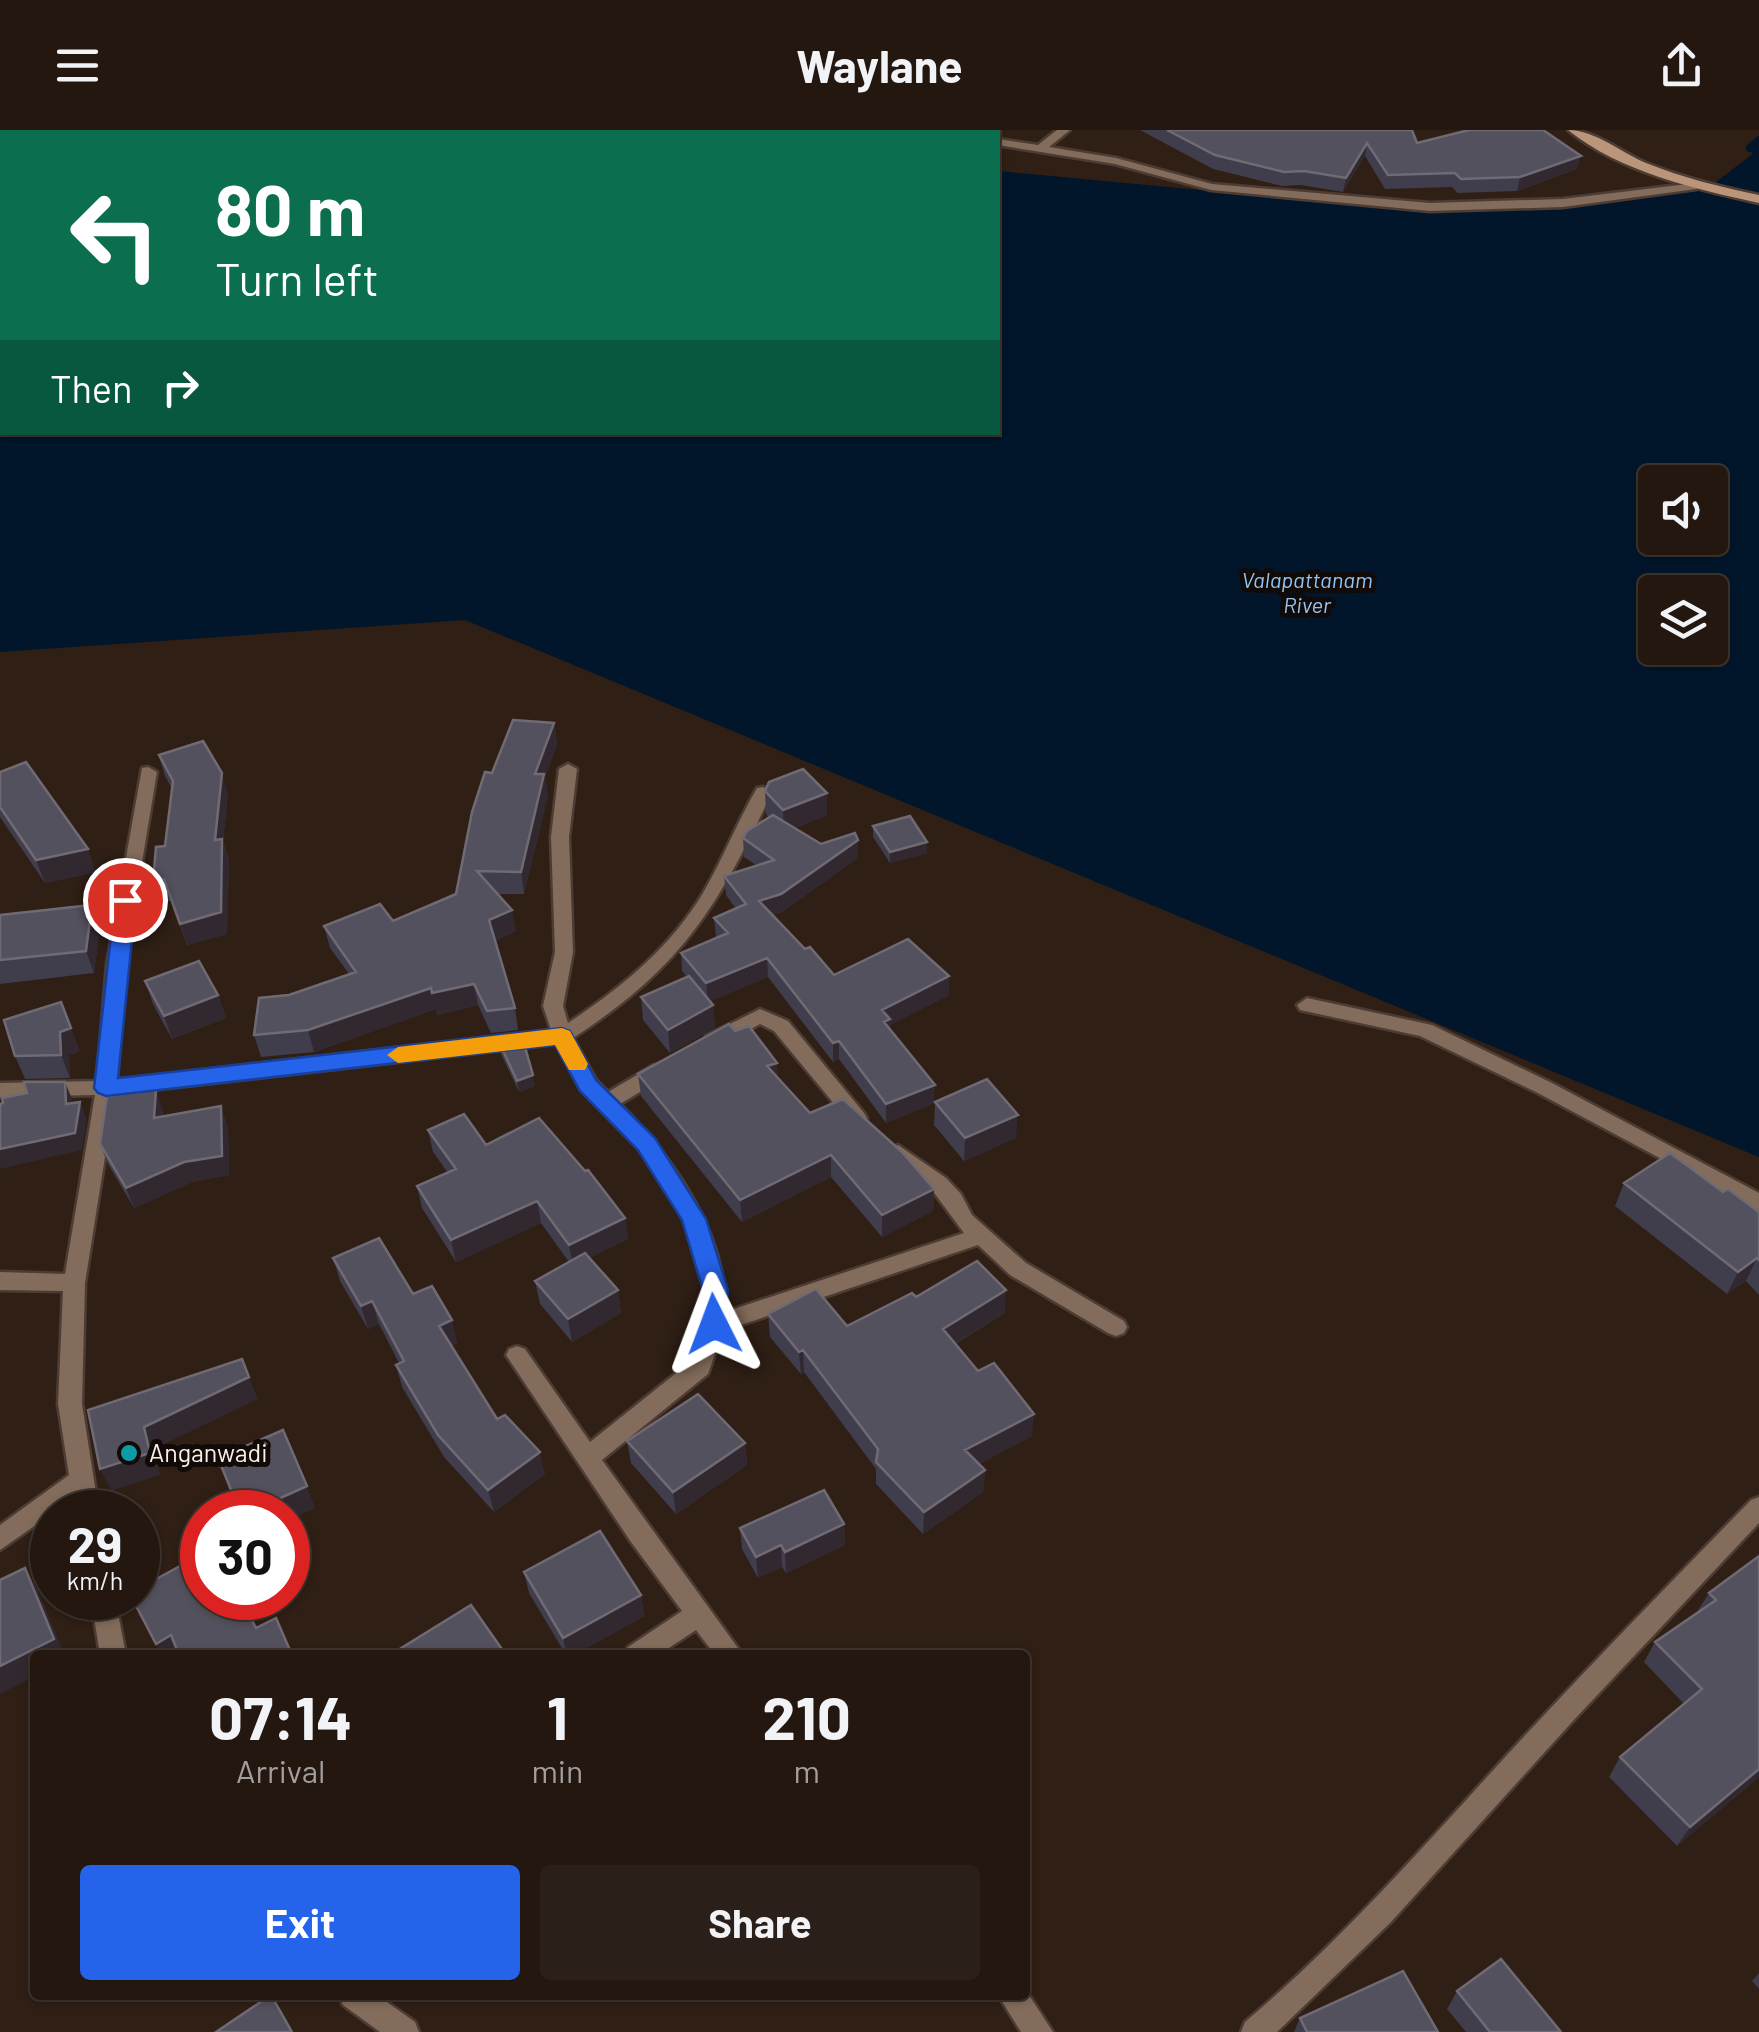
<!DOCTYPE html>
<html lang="en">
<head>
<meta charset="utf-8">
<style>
  :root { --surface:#231710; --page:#2b2019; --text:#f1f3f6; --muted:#a39f9f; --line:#403630; --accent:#2563eb }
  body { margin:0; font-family:Barlow,sans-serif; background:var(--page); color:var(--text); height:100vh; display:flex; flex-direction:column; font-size:38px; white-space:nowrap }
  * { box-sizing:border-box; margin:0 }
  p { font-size:32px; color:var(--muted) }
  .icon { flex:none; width:55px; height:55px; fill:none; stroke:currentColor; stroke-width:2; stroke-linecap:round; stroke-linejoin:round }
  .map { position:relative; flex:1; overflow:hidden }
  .panel { position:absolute; left:30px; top:1520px; width:1000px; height:350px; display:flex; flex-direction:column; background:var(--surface); border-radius:10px; box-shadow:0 2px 8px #0004,0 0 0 2px var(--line) }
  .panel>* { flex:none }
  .hud { position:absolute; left:0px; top:0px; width:1000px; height:305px; box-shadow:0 2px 8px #0004,0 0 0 2px var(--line); background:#0b6e4f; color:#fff; overflow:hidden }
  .fabs { position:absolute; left:1638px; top:335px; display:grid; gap:20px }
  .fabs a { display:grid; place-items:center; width:90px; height:90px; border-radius:10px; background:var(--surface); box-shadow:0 2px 8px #0004,0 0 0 2px var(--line); font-size:50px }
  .speed { position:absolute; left:30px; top:1360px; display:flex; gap:20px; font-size:50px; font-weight:700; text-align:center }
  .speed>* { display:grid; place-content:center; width:130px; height:130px; border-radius:50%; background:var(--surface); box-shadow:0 2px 8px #0004,0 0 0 2px var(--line); line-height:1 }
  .speed small { font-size:25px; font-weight:400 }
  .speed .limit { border:15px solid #d22; background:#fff; color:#111 }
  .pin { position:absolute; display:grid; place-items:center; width:85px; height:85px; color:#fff; margin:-42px; border:5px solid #fff; border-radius:50%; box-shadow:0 2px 10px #0007 }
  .me { position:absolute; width:110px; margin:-55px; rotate:357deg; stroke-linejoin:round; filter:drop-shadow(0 0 8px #0008) }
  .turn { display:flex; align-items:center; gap:35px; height:210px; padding:0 50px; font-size:45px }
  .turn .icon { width:130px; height:130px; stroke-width:2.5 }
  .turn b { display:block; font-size:70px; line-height:85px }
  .then { display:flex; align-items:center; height:95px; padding:0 50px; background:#0003; gap:20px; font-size:38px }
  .eta { display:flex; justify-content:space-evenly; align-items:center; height:170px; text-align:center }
  .eta b { font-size:60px; font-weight:700; line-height:70px }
  .button { display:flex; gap:20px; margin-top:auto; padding:20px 50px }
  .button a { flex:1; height:115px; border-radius:10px; background:var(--accent); color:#fff; font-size:40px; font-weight:700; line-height:115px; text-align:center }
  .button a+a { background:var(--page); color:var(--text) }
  header { display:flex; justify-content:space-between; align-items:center; height:130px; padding:0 50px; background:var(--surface); font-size:45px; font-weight:700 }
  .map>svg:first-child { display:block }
  .water { fill:#01162b; fill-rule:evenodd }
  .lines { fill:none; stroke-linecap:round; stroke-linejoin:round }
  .stream { stroke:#01162b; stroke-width:8 }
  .street-casing { stroke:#4c3c33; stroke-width:5 }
  .secondary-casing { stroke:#4c3c33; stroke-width:5 }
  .street { fill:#836c5b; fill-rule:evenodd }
  .secondary { fill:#ba957a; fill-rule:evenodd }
  .wall { fill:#403d4d }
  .shaded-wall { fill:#31292f }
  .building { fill:#54515e; stroke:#6f6a74; stroke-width:2.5 }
  .route { fill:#2563eb; stroke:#184099; stroke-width:2.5 }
  .slow { fill:#f59e0b }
  .culture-dot { fill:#0f9aa8; stroke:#120a07; stroke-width:4 }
  .labels { text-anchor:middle; stroke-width:10; stroke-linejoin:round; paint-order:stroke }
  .far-water-label { font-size:22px; font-style:italic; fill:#90c4f8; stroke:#120a07 }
  .poi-label { font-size:25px; fill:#fcf0ea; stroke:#120a07; text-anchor:start }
</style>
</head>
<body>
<header><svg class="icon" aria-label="menu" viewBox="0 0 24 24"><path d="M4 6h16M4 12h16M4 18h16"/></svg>Waylane<svg class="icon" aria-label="share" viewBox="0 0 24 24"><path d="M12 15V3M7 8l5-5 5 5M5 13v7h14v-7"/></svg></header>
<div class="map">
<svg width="1759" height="1902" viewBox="0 0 1759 1902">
  <rect width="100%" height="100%" fill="#2f1f15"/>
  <path class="water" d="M1759 19V1027L465 490 0 522V29L2 302H998V41L1423 81 1612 73 1707 59ZM1655 352H1710V408H1655ZM1655 462H1710V518H1655Z"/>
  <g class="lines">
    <path class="stream" d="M1759 10 1750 18 1759 21"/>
    <defs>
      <path id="street" d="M933 0H954L956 2H936Z
        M1057 0H1070L1049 17 1116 28 1212 54 1430 73 1563 69 1696 53 1702 56 1696 59 1563 77 1430 81 1211 60 1115 34 998 15V9L1038 15Z
        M0 12H2V18H0Z
        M568 634 577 639 569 707 573 822 563 876 568 893C621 858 670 818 703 763 723 729 737 692 757 658L763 657 772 662C718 777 682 837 573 908L596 950 608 962 654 935H668L671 940 668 945 620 974C673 1028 727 1103 725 1182L964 1103 932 1060 891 1028 888 1023 891 1018 898 1015 946 1048 961 1064 972 1085 1026 1133 1124 1191 1127 1197 1124 1203 1116 1206 1108 1203 1010 1145 978 1115 723 1201 708 1244 602 1330 743 1525H715L696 1500 658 1525H624L628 1517 682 1481 631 1412 506 1225 509 1219 517 1216 525 1219 590 1312 690 1232 703 1195 704 1160 684 1090 640 1019 581 960 556 914 115 964 85 1153 82 1274 99 1382H75L73 1369 0 1420V1395L69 1345 58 1274 63 1161 0 1160V1142L65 1144 95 965 0 967V953L97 951 107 834 142 638 148 637 157 642 125 834 117 950 551 900 543 876 555 822 551 707 559 639Z
        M1307 868 1432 895 1550 952 1759 1063V1081L1536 962 1420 906 1300 880 1297 875Z
        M760 879 788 891 864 983 867 988 864 993H850L774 901 760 894 720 916H706L703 911 706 906Z
        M1759 1367V1393L1572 1592 1391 1792 1277 1902H1241L1245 1892C1341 1811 1423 1717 1507 1625 1587 1538 1669 1454 1751 1370Z
        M91 1468H115L126 1525H100Z
        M1025 1859 1053 1902H1021L998 1865H1025Z
        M339 1865H377L415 1892 419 1902H380L343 1875Z"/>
      <path id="secondary" d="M1568 0C1595 0 1622 23 1646 33 1683 48 1721 57 1759 65V73C1695 59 1620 42 1568 0Z"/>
    </defs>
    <use href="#street" class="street-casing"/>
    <use href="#secondary" class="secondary-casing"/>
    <use href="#street" class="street"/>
    <use href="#secondary" class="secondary"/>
  </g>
  <path class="wall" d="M1140 0H1412L1417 13 1577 39 1517 61 1458 63 1452 57 1385 59 1365 26 1343 62 1301 55 1282 56 1213 39Z
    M554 593 557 614 545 647 548 665 524 764H497L516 801 495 811 515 878 518 900 491 903 478 875 437 885 436 879 314 922 261 927 254 905 289 865 349 844 330 818 324 796 393 791 456 764 492 643Z
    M159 625 228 664 223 711 229 730 227 804 187 815 171 771 160 772 153 751 165 716 172 659 165 646Z
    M0 642 96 742 45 753 0 687Z
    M765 661 827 685 795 698 821 714 858 728 782 782 773 785 805 819 834 845 949 865 890 895V899L934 973 886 993 839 929 833 932 768 847 710 871 713 875 715 898 670 923 643 890 641 867 687 847 682 841 681 823 716 808 714 788 736 779 726 765 724 746 756 735 744 727 743 708 769 688 766 684Z
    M873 696 927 723 890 733 873 707Z
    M0 785 100 797 94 843 0 854Z
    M145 851 218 865 226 888 172 909 153 874Z
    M735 901 777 933V948L810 983 934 1059 933 1081 882 1107 831 1047 742 1092 641 966 638 944Z
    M499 912 535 956 519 962 501 924Z
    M80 921 69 925 70 948 25 949 15 926Z
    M935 972 1016 1008 964 1031 934 995Z
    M163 980V986L228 996 229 1045 192 1052 134 1078 108 1034 100 1014Z
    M428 1000 585 1041 625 1088 628 1109 589 1128 618 1160 621 1183 572 1212 540 1174 535 1151 569 1132 541 1093 456 1132 422 1078 417 1056 448 1043 433 1022Z
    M1624 1053 1723 1062 1759 1082V1165L1746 1151 1727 1164 1615 1076Z
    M333 1128 413 1164 452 1190 457 1213 451 1216 497 1289 545 1344 494 1382 444 1327 402 1257 396 1235 399 1233 379 1194 368 1199 340 1151Z
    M916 1167 1005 1183 955 1214 1032 1306 979 1334 985 1340 983 1362 923 1404 876 1354V1339L804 1242 801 1244 770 1207 768 1184 847 1196Z
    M627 1311 745 1313 747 1335 676 1384 631 1333Z
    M844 1394 845 1415 786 1443 782 1437 758 1448 742 1419 740 1398Z
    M1759 1426V1647L1677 1716 1609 1647 1620 1627 1684 1574 1644 1532 1655 1512 1697 1482 1709 1463Z
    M524 1442 641 1465 644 1486 574 1525H566L529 1463Z
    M1759 1843V1859L1752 1851Z
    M1457 1861 1561 1902H1466L1447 1879Z
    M1300 1888 1438 1902H1294Z"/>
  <path class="shaded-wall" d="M1367 13 1365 26 1343 62 1346 48Z
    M1581 26 1577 39 1517 61 1520 47Z
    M554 593 557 614 545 647 548 665 524 764 521 742 535 644Z
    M222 643 228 664 223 711 229 730 227 804 187 815 180 794 215 710Z
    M827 663V685L784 703 783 680Z
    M858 710V728L782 782 760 790 759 771Z
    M927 712V723L890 733V722Z
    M88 719 96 742 45 753 36 730Z
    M92 775 100 797 94 843 86 821Z
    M512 780 516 801 493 812 489 790Z
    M767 828 768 847 708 872 706 853Z
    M949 846V865L890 895V908L884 910 882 880Z
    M474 854 478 875 437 885 432 863Z
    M431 858 436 879 314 922 308 900Z
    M218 865 226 888 172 909 164 886Z
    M61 872 80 921 69 925 70 948 61 925 60 902Z
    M713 875 715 898 670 923 668 900Z
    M839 911V929L833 932V913Z
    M777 933 778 955 767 936Z
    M533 945 535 956 519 962 517 951Z
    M65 952 72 969 73 991 66 974Z
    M935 955 934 973 886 993V974Z
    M156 960 163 980 161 1008 154 988Z
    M80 972 87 990 82 1020 0 1039V1019Z
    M221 976 228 996 229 1045 192 1052 134 1078 126 1058Z
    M1018 985 1016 1008 964 1031 965 1008Z
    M831 1025V1047L742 1092 740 1070Z
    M934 1059 933 1081 882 1107V1085Z
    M537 1071 541 1093 456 1132 451 1110Z
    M625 1088 628 1109 573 1136 569 1115Z
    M1757 1128 1746 1151 1727 1164 1738 1142Z
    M618 1160 621 1183 572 1212 568 1189Z
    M1006 1160 1005 1183 942 1221 943 1199Z
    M372 1171 379 1194 368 1199 361 1176Z
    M452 1190 457 1213 445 1218 439 1196Z
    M803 1220 804 1242 801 1244 799 1222Z
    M249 1247 258 1269 154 1319 160 1345 111 1361 100 1339 144 1297Z
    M1034 1284 1032 1306 964 1342 965 1320Z
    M745 1313 747 1335 676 1384 673 1362Z
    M540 1322 545 1344 494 1382 488 1360Z
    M985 1340 983 1362 923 1404 924 1382Z
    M307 1356 315 1378 288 1391V1382H249Z
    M844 1394 845 1415 786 1443 785 1422Z
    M781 1415 782 1437 758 1448 756 1427Z
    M25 1438 37 1459 65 1525H35V1546L0 1564V1536Z
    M641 1465 644 1486 574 1525H567L563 1508Z
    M171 1505 181 1525H161L156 1514Z
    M1759 1639V1647L1677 1716 1690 1697Z"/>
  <path class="building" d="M1167 0H1412L1417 13 1469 0H1543L1581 26 1520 47 1461 49 1455 43 1388 45 1367 13 1346 48 1304 41 1284 42 1215 25Z
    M513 590 554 593 535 644H544L521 742 477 741 512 780 489 790 515 878 487 881 474 854 432 863 431 858 308 900 254 905 259 868 289 865 356 842 324 796 380 774 393 791 456 764 472 682 485 642 492 643Z
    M203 611 222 643 215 710 222 709 221 782 180 794 164 749 153 751 156 717 165 716 173 651 159 625Z
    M26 632 88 719 36 730 0 677V642Z
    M803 639 827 663 783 680 765 661 769 652Z
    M773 685 821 714 855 703 858 710 781 764 759 771 805 819 810 817 834 845 908 809 949 846 882 880 890 889 884 892 935 955 886 974 839 911 833 913 767 828 706 853 681 823 728 803 714 788 746 774 724 746 774 730 743 708 747 701Z
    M910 686 927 712 890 722 873 696Z
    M92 775 86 821 0 830V785Z
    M199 831 218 865 164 886 145 851Z
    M689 846 713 875 668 900 641 867Z
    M61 872 71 898 60 902 61 925 15 926 4 890Z
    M729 894 735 901 749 896 777 933 767 936 810 983 843 969 902 1022 934 1059 882 1085 831 1025 740 1070 638 944Z
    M523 910 533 945 517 951 499 912Z
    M987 949 1018 985 965 1008 935 972Z
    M24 952H65L66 974 80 972 75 1003 0 1019V974L3 973 2 968 27 963Z
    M156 960 154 988 221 976 222 1026 184 1032 126 1058 100 1014 107 966Z
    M464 984 486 1015 539 988 585 1041 588 1040 625 1088 569 1115 537 1071 451 1110 417 1056 456 1039 428 1000Z
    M1670 1023 1723 1062 1728 1059 1759 1082V1130L1757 1128 1738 1142 1624 1053Z
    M379 1108 413 1164 432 1156 452 1190 439 1196 497 1289 505 1285 540 1322 488 1360 438 1305 396 1235 404 1231 372 1171 361 1176 333 1128Z
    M585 1123 618 1160 568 1189 535 1151Z
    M977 1131 1006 1160 943 1199 978 1241 994 1233 1034 1284 965 1320 985 1340 924 1382 876 1332 878 1319 803 1220 799 1222 768 1184 816 1159 847 1196 912 1163 916 1167Z
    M242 1229 249 1247 144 1297 150 1323 100 1339 88 1280Z
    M698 1264 745 1313 673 1362 627 1311Z
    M283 1300 307 1356 249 1382H240L218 1328Z
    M824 1360 844 1394 785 1422 781 1415 756 1427 740 1398Z
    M600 1401 641 1465 563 1508 524 1442Z
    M202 1424V1468H240L256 1498 276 1488 292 1525H179L171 1505 156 1514 132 1468H138V1459Z
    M1759 1426V1639L1690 1697 1620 1627 1702 1559 1655 1512 1716 1470 1709 1463Z
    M25 1438 54 1509 0 1536V1450Z
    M471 1475 506 1525H390Z
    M1501 1829 1561 1902H1490L1457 1861Z
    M1403 1841 1438 1902H1307L1300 1888Z
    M271 1865 292 1902H216Z"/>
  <path class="route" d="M125 764 136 770 118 948 562 898 570 901 596 950 655 1008 706 1089 728 1160 723 1202H705L701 1194 703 1160 682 1090 638 1020 580 961 555 915 106 966 98 963 94 958 115 770Z"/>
  <path class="slow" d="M562 898 570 901 588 934 585 940H569L555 915 398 933 387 925 398 917Z"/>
  <circle class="culture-dot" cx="129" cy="1323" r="10"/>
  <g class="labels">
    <g class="far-water-label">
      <text x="1307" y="458">Valapattanam<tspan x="1307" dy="25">River</tspan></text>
    </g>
    <g class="poi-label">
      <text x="149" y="1332">Anganwadi</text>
    </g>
  </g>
</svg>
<div class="fabs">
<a><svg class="icon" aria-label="sound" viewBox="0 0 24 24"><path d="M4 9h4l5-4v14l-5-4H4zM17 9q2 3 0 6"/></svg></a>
<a><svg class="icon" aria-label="layers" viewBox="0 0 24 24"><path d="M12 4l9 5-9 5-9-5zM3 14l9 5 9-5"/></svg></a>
</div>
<div class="speed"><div>29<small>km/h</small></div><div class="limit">30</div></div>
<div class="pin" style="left:125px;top:770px;background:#d93025"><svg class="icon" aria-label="arrive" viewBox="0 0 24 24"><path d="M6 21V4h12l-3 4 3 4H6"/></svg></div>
<svg class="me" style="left:714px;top:1194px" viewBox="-20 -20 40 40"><path d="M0-17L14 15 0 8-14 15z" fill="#2563eb" stroke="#fff" stroke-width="4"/></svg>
<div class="hud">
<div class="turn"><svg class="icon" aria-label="left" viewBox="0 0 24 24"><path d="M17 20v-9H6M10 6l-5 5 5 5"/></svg><div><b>80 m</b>Turn left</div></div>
<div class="then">Then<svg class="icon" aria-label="right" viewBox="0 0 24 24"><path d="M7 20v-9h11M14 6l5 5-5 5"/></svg></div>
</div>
<section class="panel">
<div class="eta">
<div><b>07:14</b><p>Arrival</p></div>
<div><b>1</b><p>min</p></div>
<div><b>210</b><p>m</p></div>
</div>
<div class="button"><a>Exit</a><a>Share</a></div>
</section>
</div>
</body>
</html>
